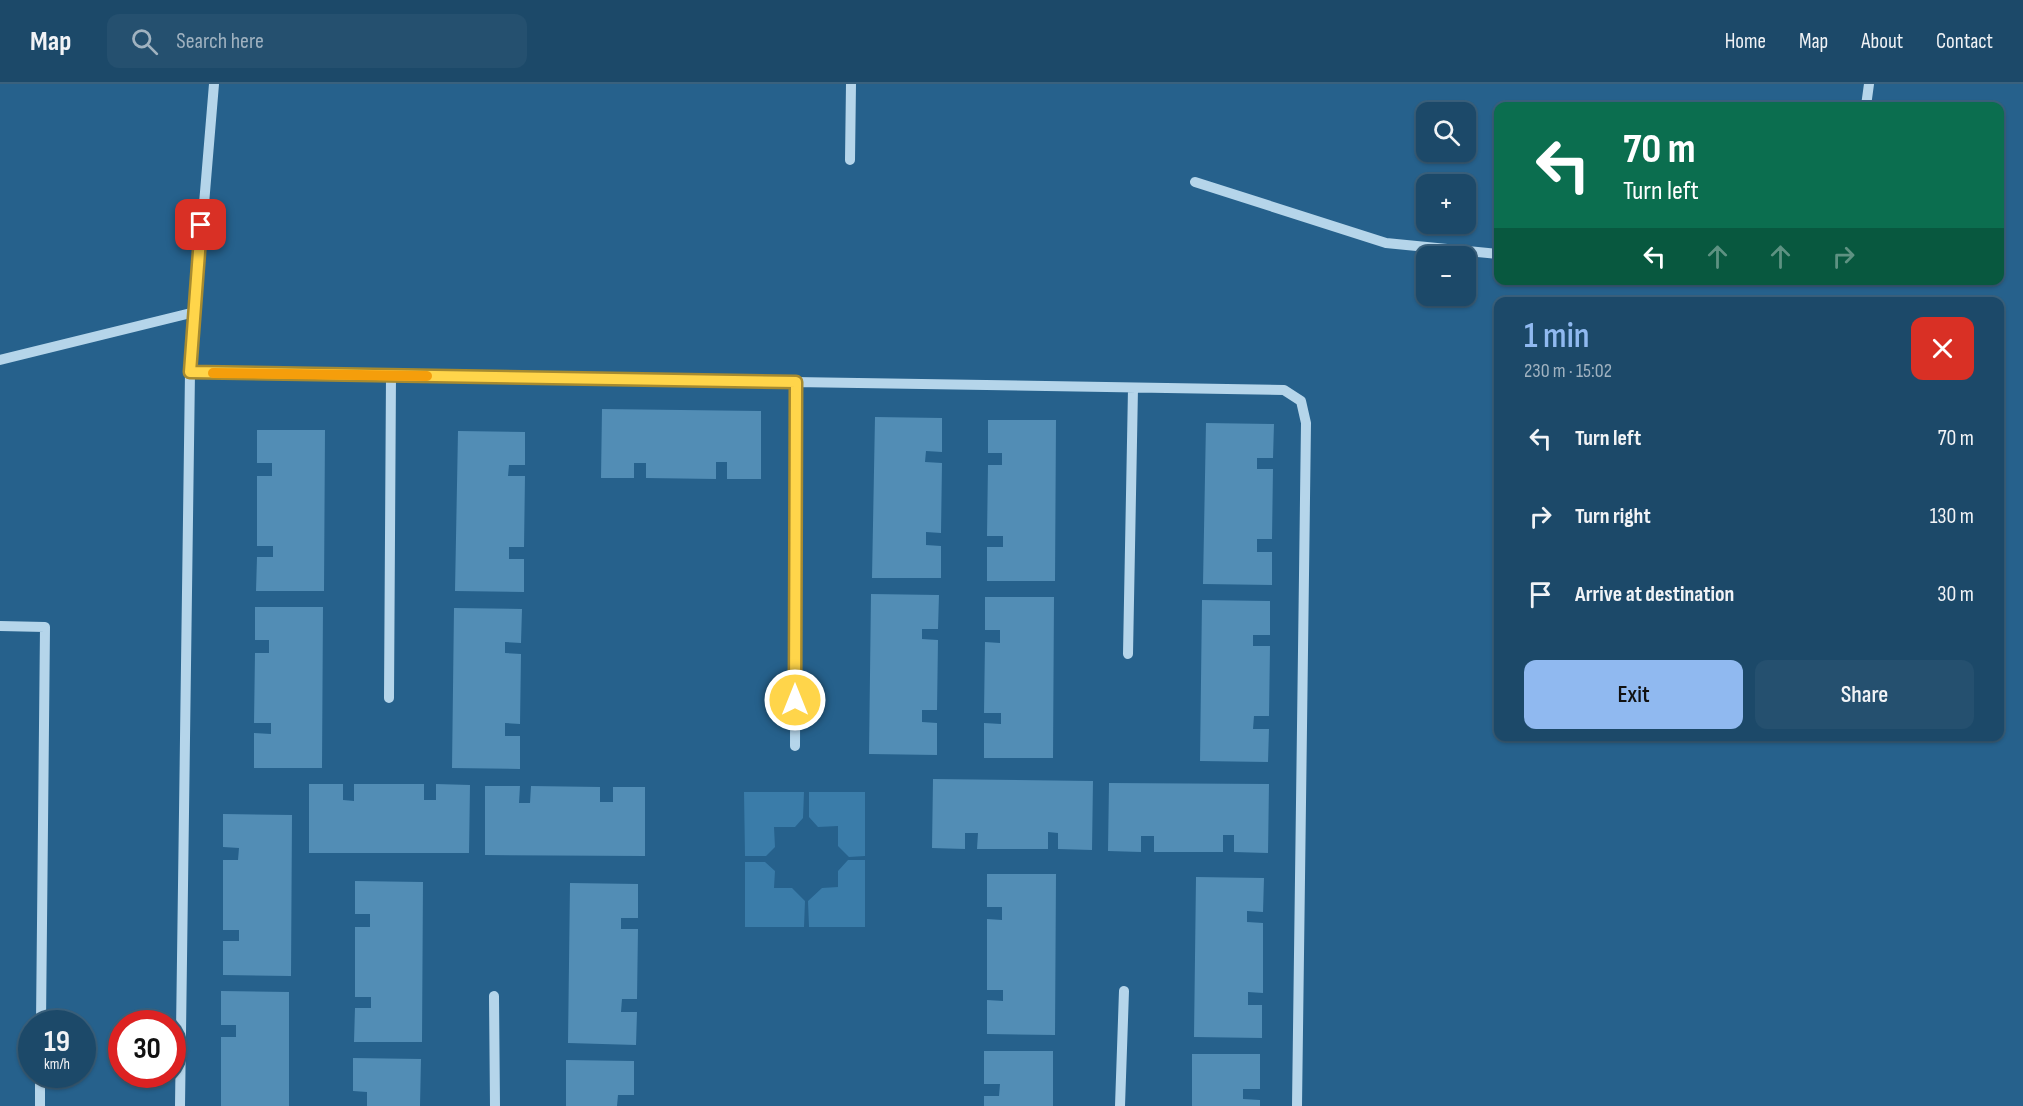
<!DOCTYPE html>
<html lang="en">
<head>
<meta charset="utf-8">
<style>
  :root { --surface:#1c4969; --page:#25506f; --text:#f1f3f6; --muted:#a0b2c0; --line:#3a617d; --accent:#90b9f0 }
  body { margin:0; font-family:"Sofia Sans Condensed",sans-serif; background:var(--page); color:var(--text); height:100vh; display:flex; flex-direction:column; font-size:22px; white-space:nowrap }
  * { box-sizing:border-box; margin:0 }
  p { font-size:20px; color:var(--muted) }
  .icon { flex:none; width:33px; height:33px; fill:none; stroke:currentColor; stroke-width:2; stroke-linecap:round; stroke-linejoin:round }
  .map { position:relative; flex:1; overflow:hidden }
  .sheet { position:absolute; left:1494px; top:213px; width:510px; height:444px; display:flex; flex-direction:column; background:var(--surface); border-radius:12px; box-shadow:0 2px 4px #0004,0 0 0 2px var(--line) }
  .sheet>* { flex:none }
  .banner { position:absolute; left:1494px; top:18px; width:510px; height:183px; border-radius:12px; box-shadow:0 2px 4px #0004,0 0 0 2px var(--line); background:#0b6e4f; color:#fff; overflow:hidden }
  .buttons { position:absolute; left:1416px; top:18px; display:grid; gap:12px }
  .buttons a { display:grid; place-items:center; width:60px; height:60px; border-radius:12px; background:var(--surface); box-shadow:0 2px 4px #0004,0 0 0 2px var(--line); font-size:30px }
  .speed { position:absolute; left:18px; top:926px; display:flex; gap:12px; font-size:30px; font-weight:700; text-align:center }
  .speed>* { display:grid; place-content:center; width:78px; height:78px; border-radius:50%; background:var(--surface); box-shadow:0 2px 4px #0004,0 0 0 2px var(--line); line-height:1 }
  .speed small { font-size:15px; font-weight:400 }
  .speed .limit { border:9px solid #d22; background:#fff; color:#111 }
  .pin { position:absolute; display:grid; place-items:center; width:51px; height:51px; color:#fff; margin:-26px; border-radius:12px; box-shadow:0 3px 9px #0006 }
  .me { position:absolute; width:66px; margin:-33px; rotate:0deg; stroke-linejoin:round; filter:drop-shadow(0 0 4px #0008) }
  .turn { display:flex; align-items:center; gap:21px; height:126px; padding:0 30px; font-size:27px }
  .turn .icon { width:78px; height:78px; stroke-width:2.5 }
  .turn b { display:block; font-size:42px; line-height:51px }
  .lanes { display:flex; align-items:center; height:57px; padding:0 30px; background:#0003; justify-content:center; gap:30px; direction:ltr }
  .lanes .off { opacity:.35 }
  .round { display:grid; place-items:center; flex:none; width:63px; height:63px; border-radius:12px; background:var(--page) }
  .overview { display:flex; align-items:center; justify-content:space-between; height:102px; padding:0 30px }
  h1 { font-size:36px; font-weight:600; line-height:45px; color:var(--accent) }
  .cta { display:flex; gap:12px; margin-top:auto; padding:12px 30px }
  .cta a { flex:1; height:69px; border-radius:12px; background:var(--accent); color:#111; font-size:24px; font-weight:600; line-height:69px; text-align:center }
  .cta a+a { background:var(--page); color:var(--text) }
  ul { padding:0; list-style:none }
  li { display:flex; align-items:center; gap:18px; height:78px; padding:0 30px }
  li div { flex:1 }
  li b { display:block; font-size:22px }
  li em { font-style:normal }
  header { display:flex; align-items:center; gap:36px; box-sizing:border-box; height:84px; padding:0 30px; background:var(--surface); border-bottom:2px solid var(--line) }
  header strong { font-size:28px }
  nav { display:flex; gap:33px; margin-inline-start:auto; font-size:21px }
  .search { width:420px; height:54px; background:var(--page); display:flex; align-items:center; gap:15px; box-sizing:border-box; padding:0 21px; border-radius:12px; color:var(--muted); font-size:22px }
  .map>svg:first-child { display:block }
  .green { fill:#3a7ca9 }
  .building { fill:#528db5 }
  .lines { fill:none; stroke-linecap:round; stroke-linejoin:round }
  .minor { stroke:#b5d5ea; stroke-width:10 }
  .route-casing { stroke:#a68a30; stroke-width:15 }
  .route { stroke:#ffd54a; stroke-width:10 }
  .slow { stroke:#f59e0b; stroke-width:10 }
</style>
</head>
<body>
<header>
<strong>Map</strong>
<div class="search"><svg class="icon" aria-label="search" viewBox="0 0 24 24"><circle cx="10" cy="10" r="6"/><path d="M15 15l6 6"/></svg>Search here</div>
<nav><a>Home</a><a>Map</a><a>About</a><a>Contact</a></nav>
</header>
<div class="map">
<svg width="2023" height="1022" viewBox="0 0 2023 1022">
  <rect width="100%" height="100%" fill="#26618c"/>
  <path class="green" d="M744 708H804L803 734 795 743H774L775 763 766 772H745Z
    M809 708H865V772L849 773 838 762V742L818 743 809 733Z
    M848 776H865V843H809L808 817 822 804 838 803V787Z
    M745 778H765L775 787 774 804H792L805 817 804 843H745Z"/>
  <path class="building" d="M602 325 761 327V395H727V378H716V395L646 394V379H634V394H601Z
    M875 333 942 334V368L926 367 925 378 942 379 941 449 926 448V461L941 462V494H872Z
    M988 336H1056L1055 497H987V463H1003V452H987L988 381H1002V369H988Z
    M1206 339 1274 340 1273 374H1257V385H1273L1272 455H1257V468H1272V501L1203 500Z
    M257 346H325L324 507H256L257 473H273V462H257V392H272V379H257Z
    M458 347 525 348V381H509L508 392H525L524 463H509V475H524V508L455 507Z
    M871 510 939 511 938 545H922V555L938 556 937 626H922V638L937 639V671L869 670Z
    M985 513H1054L1053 674H984V639L1001 640V629H984L985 558 1000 559V546H985Z
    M1202 516 1270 517V551H1253V562H1270L1269 632H1254L1253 645H1269L1268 678 1200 677Z
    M255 523H323L322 684H254V649L271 650V639H254L255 569H269V556H255Z
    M454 524 522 525 521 559 505 558V569L521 570 520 640 505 639V652H520V685L452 684Z
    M933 695 1093 697 1092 766 1058 765V749L1048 748V765H977L978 749H965V765L932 764Z
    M1109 699 1269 700 1268 769 1234 768V751H1223V768H1154V752H1141V768L1108 767Z
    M309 700H343V716L354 717V700H424V716H436V700L470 701 469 769H309Z
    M485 702H520L519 719H530L531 702 600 703V718H613V703H645V772L485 771Z
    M223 730 292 731 291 892 223 891V857H239V846H223V776H238L239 764 223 763Z
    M987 790H1056L1055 951 987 950V916L1003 917V906H987V835L1002 836V823H987Z
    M1196 793 1264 794 1263 828 1247 827V838L1263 839V909L1248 908V921H1262V954L1194 953Z
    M355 797 423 798 422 958H354L355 924H371V913H355V843H370V830H355Z
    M570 799 638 800V834H621V845H638L637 915H622L621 928H637L636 961 568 959Z
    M221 907 289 908V1022H221V953H236V941H221Z
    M984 967H1053V1022H984V1012H999L1000 1000H984Z
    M1192 970H1260V1005H1243V1015L1260 1016V1022H1192Z
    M353 974 421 975 420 1022H367V1008L353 1007Z
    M566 976 634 977V1011H618L617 1022H566Z"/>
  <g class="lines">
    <path class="minor" d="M1866 22 1869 0
      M850 76 851 0
      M1195 98 1386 159 1498 170
      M0 276 195 228
      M190 288 1284 306 1301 317 1306 339 1297 1022
      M0 542 45 543 41 939
      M1128 570 1133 304
      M389 614 391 291
      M795 662 796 298
      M494 912 495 1022
      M40 1022V990
      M180 1022 190 288 214 0
      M1120 1022 1124 907"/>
  </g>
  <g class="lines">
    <defs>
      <path id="route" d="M201 141 190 288 796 298 795 616"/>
    </defs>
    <use href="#route" class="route-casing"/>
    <use href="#route" class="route"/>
    <path class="slow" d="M213 289 427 292"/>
  </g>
</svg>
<div class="buttons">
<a><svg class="icon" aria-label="search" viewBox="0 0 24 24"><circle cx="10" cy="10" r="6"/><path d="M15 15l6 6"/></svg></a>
<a>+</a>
<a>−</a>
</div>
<div class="speed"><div>19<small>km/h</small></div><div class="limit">30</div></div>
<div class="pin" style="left:201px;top:141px;background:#d93025"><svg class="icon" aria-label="arrive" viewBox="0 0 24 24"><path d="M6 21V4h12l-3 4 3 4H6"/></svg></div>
<svg class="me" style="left:795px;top:616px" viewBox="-20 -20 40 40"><circle r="17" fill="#ffd54a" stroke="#fff" stroke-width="3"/><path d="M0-11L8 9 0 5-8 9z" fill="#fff"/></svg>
<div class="banner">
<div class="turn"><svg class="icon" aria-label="left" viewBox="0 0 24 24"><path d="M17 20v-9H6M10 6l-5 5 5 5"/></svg><div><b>70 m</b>Turn left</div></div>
<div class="lanes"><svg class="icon" aria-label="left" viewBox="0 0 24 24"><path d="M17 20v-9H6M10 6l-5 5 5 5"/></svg><svg class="icon off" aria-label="ahead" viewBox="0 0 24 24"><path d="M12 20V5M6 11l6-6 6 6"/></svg><svg class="icon off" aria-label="ahead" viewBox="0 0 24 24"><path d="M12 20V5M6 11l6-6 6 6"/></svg><svg class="icon off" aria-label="right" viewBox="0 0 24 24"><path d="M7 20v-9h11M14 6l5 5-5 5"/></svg></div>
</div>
<section class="sheet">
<div class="overview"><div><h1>1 min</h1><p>230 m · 15:02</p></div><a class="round" style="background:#d93025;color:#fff"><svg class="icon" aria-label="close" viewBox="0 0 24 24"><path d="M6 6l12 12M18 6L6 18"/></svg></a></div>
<ul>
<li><svg class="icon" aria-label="left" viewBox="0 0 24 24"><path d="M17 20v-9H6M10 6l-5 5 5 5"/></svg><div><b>Turn left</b></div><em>70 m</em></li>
<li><svg class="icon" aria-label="right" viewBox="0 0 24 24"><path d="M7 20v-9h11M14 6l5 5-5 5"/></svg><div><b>Turn right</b></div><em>130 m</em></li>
<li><svg class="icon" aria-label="arrive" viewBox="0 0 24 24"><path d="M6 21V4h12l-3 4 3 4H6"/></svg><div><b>Arrive at destination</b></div><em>30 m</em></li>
</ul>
<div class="cta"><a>Exit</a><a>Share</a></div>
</section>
</div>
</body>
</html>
